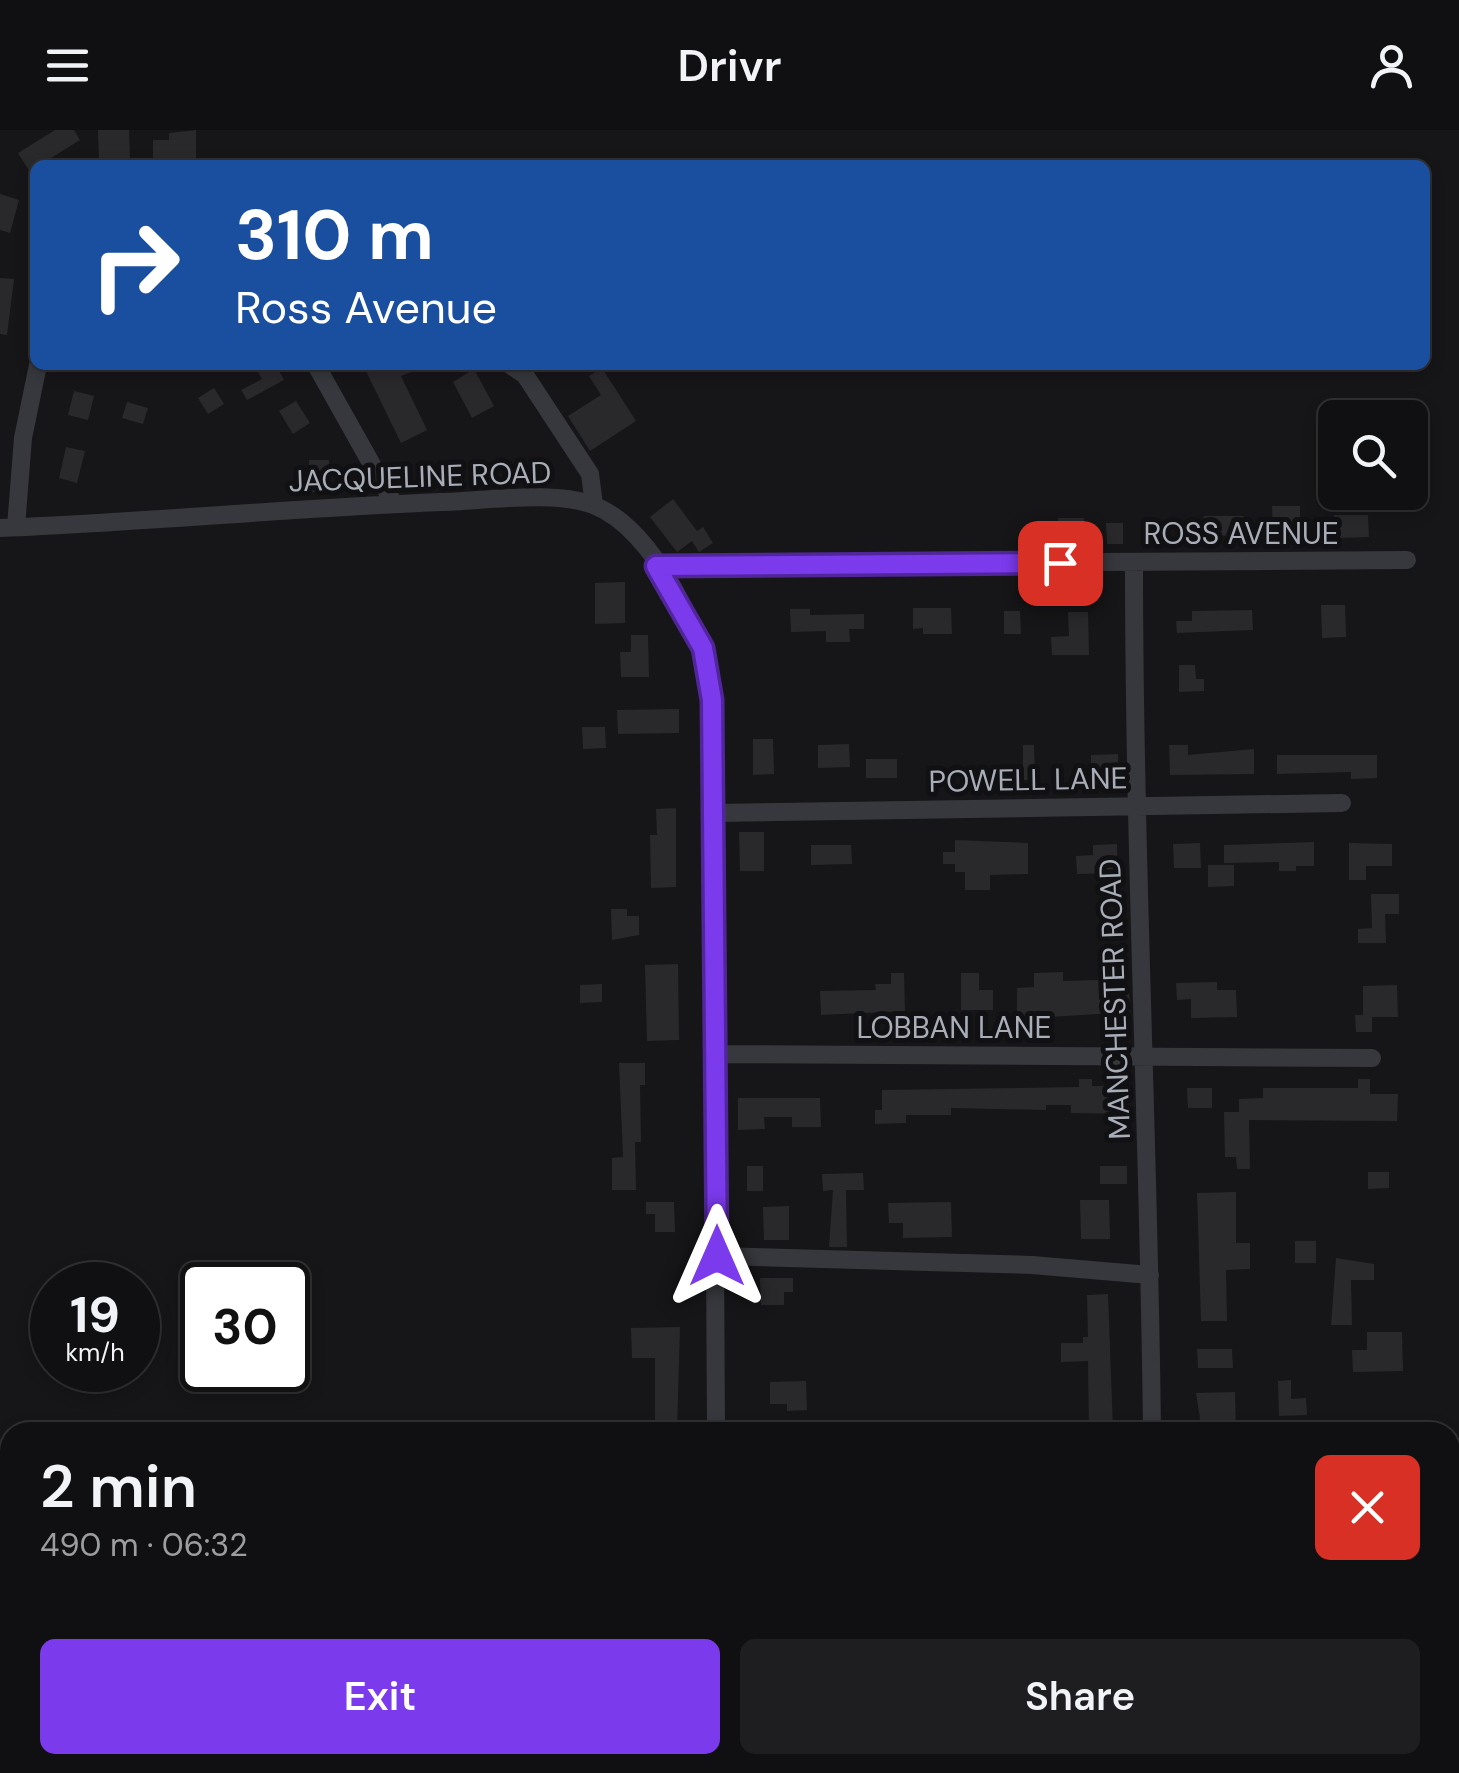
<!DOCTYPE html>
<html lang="en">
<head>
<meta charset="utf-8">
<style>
  :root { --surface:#101012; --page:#1e1e20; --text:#f1f3f6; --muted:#9c9d9f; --line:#303032; --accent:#7c3aed }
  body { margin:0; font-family:"DM Sans",sans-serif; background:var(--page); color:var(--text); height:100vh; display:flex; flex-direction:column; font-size:38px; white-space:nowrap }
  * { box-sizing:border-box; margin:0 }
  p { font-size:32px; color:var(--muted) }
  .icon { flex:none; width:55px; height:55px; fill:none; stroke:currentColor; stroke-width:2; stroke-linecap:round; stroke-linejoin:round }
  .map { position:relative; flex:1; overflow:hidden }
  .sheet { position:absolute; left:0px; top:1292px; width:1460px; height:352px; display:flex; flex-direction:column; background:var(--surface); border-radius:30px 30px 0 0; box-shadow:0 5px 15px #0003,0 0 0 2px var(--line) }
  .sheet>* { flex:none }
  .top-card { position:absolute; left:30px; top:30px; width:1400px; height:210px; border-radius:15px; box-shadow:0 5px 15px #0003,0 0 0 2px var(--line); background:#1a4fa0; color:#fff; overflow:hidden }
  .controls { position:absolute; left:1318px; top:270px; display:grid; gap:20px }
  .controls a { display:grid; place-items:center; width:110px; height:110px; border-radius:15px; background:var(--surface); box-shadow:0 5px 15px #0003,0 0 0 2px var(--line); font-size:50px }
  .speed { position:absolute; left:30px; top:1132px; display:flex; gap:20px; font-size:50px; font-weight:700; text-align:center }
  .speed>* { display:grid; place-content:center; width:130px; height:130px; border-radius:50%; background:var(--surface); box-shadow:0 5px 15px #0003,0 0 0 2px var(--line); line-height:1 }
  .speed small { font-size:25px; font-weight:400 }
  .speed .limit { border:5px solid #111; border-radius:15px; background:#fff; color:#111 }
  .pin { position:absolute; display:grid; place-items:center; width:85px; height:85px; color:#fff; margin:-42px; border-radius:20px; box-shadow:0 5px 15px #0006 }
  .me { position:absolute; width:110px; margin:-55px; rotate:0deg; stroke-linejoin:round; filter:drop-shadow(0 0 8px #0008) }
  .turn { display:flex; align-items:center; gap:35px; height:210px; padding:0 40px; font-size:45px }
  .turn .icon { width:130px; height:130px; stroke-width:2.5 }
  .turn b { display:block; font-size:70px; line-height:85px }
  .round { display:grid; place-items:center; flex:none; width:105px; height:105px; border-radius:15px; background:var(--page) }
  .overview { display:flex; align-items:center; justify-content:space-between; height:170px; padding:0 40px }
  h1 { font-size:60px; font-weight:600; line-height:75px }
  .button { display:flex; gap:20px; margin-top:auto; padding:20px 40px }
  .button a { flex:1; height:115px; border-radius:15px; background:var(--accent); color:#fff; font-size:40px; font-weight:600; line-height:115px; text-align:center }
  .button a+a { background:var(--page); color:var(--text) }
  header { display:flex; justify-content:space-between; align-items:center; height:130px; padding:0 40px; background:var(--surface); font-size:45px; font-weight:600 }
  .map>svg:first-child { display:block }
  .building { fill:#29292c }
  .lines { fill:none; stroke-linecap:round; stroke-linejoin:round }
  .minor { stroke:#37383d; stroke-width:18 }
  .route-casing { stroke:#51269a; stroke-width:25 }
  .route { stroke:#7c3aed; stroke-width:18 }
  .labels { text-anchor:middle; stroke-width:10; stroke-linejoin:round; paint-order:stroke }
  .street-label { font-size:30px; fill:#a8adb8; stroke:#111113 }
</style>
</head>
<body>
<header><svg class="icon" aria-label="menu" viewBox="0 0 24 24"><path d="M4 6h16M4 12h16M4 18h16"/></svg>Drivr<svg class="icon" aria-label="person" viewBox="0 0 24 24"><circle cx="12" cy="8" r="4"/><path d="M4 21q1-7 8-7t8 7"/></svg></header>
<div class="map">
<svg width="1459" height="1643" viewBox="0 0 1459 1643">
  <rect width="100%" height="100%" fill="#161618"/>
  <path class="building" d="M55 0H74L80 10 51 28 56 35H35V50L18 23Z
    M98 0H129L130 30 99 32Z
    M196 0V35H153V10H169V3Z
    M0 64 19 70 10 103 0 100Z
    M0 148 14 149 7 205 0 204Z
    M254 235H276L284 250 247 270 241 260 262 249Z
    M363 235H428L401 246 427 300 401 313Z
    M602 238 636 291 590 321 568 286 601 265 589 246Z
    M474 239 494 276 472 288 453 252Z
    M214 258 224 274 208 284 198 268Z
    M74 261 94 266 88 290 68 285Z
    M296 271 310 293 293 304 279 281Z
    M127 272 148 278 143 294 122 288Z
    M66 317 85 321 77 353 59 348Z
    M309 330H329V362H310Z
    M673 369 697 401 703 397 713 413 699 422 692 411 677 422 650 387Z
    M1272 376H1300V404H1273Z
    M1334 385H1368L1369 407 1335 408Z
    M1204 386H1244L1245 405 1205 406Z
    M1058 388H1084V411L1059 412Z
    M1106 393H1123V414H1107Z
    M625 452V493L595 494V453Z
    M1321 475H1345L1346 507 1322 508Z
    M913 478H951L952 504H923V498L913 499Z
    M790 479H810V485L864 484V499H849L850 512H826V501L791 502Z
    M1252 480 1253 500 1177 503 1176 491H1192V481Z
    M1004 481H1020L1021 504H1004Z
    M1068 482H1088L1089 525H1052L1051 507 1069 506Z
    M631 505H648L649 547H621L620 522H631Z
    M1179 535H1195L1196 549H1204V561L1179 562Z
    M679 579V603L618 604 617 580Z
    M582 597H605L606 618 583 619Z
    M753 609H773L774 644 753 645Z
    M849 614 850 637 818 638V615Z
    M1023 615H1034L1035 650H1023Z
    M1169 615H1188V625L1254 619V644L1170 645Z
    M1118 624V649H1091V625Z
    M1277 625H1377V648L1351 649V642L1277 644Z
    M866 629H897V648H866Z
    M676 678V757L651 758 650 705H657L656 679Z
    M739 702H764V741H740Z
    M955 710 1028 713V744L990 745V760H965V742H955V734H943V722H955Z
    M1314 712V736H1296V741H1279V732L1224 733V715Z
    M1200 713 1201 738H1174L1173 714Z
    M1349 713 1392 714V736H1366V750H1349Z
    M1117 714V743L1077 744 1076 726 1093 725V715Z
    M811 715H851L852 734 811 735Z
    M1208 735H1234V756L1208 757Z
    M1371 764H1399V784H1385L1386 813H1358V799L1372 798Z
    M611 779H627V786H639V805L612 810Z
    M1098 825H1116V861H1129L1130 882 1017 889V858L1034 857V843L1063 842V851L1098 850Z
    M678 834 679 910 647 911 645 835Z
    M891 843H904L905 881 821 885 820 861 876 860 875 854H891Z
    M961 843H979V860H993V880H961Z
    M1217 852V860H1236L1237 887 1191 888V869L1177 870 1176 853Z
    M602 854V872L580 873V855Z
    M1397 855 1398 887H1372V902H1356L1355 885H1363V856Z
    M619 933H645V955H640L641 1012H635L636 1060H612V1028L623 1027Z
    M1079 949H1092V956H1128V984L1071 983V975H1046V980L951 978V985H906V993L875 994V980H882V960L1079 957Z
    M1358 949H1370V964H1398L1397 991 1249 990 1250 1039H1237L1236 1027H1225L1224 982H1239V969L1263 968V958H1358Z
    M1187 958H1212V978H1188Z
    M738 968H820L821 997H792V987H764L765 999 738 1000Z
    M747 1036H763V1061H747Z
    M1100 1036H1127V1054H1100Z
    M1368 1042H1389V1058L1368 1059Z
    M863 1043 864 1060H846L847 1117H829L833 1060 823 1061 822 1044Z
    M1236 1062V1113H1250V1139L1226 1140 1227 1191H1201L1197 1063Z
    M1080 1070H1109L1110 1109H1081Z
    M646 1072H674L675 1102H655V1084H646Z
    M951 1072 952 1107 903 1108V1093H889L888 1073Z
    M789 1076V1110H764L763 1077Z
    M1295 1111H1316V1133H1295Z
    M1336 1128 1374 1134V1150H1351L1352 1195H1331Z
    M760 1148H793V1162H784V1175H761Z
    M1108 1164 1113 1300 1089 1301 1088 1231 1061 1232V1213H1083V1207H1088L1087 1165Z
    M680 1197 677 1302H655V1228H632L631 1198Z
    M1367 1202H1402L1403 1241 1353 1242 1352 1220H1367Z
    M1197 1219H1232L1233 1238H1198Z
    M1291 1250V1269L1306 1268 1307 1285 1279 1286 1278 1251Z
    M806 1251 807 1280 787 1281V1274H770V1252Z
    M1235 1262 1236 1302H1202L1196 1263Z"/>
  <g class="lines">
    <path class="minor" d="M316 235 394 374
      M510 235 525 245 590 344 594 375
      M16 397 23 308 38 235
      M0 398C147 392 294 378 441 372 483 371 555 360 593 375 656 399 705 508 712 570L716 1302
      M1134 433C1134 723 1149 1012 1152 1302
      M656 435 1407 430
      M715 683 1342 673
      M716 924 1372 928
      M717 1126 1032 1135 1150 1145
      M1450 1483 1459 1482
      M481 1635V1643
      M719 1635V1643
      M1150 1643V1635"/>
  </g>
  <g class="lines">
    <defs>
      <path id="route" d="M717 1126 712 570 703 518 656 436 1060 433"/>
    </defs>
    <use href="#route" class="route-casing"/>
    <use href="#route" class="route"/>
  </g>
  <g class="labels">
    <g class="street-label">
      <text transform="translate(420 347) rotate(-2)" y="10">JACQUELINE ROAD</text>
      <text x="1241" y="414">ROSS AVENUE</text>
      <text transform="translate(1028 650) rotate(-1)" y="10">POWELL LANE</text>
      <text transform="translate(1115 869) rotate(-92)" y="10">MANCHESTER ROAD</text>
      <text x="954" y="908">LOBBAN LANE</text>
    </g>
  </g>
</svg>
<div class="controls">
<a><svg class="icon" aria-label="search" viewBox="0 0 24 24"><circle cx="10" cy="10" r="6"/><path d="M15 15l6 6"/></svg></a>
</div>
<div class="speed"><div>19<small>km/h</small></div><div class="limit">30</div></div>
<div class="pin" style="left:1060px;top:433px;background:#d93025"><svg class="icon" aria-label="arrive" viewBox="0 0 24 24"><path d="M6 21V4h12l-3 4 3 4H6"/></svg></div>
<svg class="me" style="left:717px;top:1126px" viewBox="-20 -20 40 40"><path d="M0-17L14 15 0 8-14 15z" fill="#7c3aed" stroke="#fff" stroke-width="4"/></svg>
<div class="top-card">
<div class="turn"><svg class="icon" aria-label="right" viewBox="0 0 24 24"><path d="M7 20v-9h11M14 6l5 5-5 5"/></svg><div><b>310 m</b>Ross Avenue</div></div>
</div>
<section class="sheet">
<div class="overview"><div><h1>2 min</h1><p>490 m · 06:32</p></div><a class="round" style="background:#d93025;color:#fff"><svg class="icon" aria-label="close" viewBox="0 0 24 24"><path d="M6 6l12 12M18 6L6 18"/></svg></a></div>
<div class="button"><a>Exit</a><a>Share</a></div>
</section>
</div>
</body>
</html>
